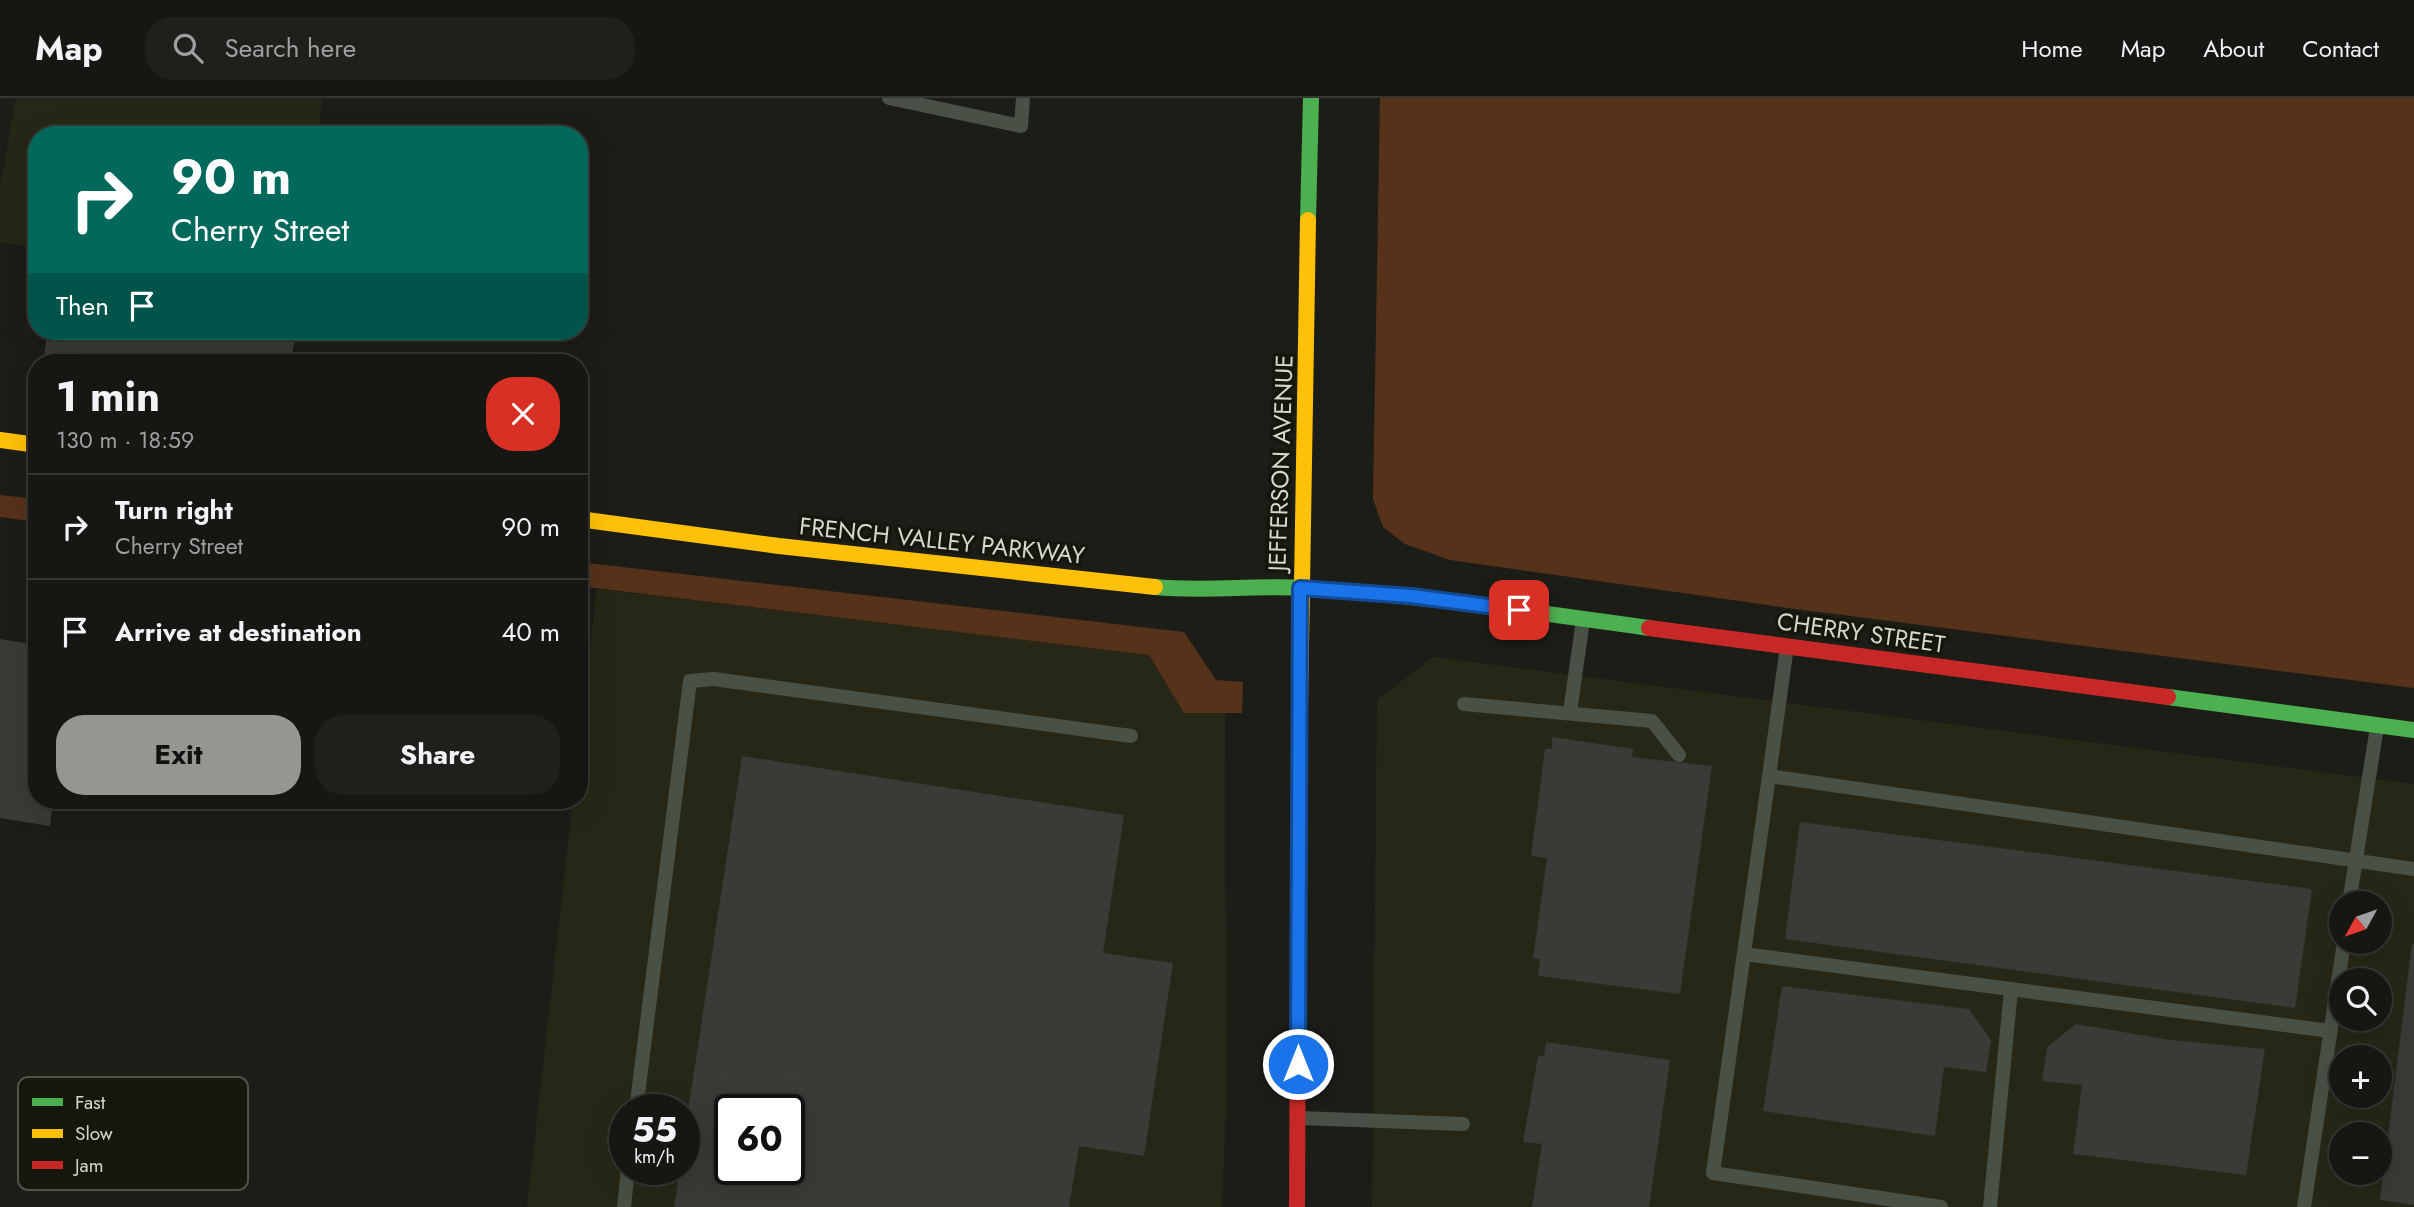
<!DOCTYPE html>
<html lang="en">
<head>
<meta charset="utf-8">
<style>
  :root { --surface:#161612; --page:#1f1f1b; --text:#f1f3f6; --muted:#9e9f9f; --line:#353532; --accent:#959690 }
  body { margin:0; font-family:Jost,sans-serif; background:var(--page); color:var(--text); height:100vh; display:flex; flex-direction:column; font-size:26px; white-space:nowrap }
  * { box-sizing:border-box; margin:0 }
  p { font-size:23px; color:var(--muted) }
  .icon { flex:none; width:38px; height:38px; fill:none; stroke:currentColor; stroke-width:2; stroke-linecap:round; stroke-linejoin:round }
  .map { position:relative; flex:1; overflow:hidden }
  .details { position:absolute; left:28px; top:256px; width:560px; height:455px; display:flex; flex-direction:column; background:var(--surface); border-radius:28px; box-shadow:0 7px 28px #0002,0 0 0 2px var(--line) }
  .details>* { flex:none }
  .hud { position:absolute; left:28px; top:28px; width:560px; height:214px; border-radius:28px; box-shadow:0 7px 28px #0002,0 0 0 2px var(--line); background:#00695c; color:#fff; overflow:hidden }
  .needle { width:46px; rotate:230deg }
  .fabs { position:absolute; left:2329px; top:793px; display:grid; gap:14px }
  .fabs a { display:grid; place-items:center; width:63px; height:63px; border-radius:50%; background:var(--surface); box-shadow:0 7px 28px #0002,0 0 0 2px var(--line); font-size:35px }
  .speed { position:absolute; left:609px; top:996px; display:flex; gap:14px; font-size:35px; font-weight:700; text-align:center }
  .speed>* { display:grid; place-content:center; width:91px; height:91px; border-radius:50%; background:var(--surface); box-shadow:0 7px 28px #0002,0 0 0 2px var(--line); line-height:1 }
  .speed small { font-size:18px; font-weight:400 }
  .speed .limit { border:4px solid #111; border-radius:10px; background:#fff; color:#111 }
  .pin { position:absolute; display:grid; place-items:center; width:60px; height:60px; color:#fff; margin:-30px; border-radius:14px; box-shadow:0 4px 10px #0006 }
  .me { position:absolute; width:77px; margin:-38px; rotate:0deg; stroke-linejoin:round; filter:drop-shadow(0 0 5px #0008) }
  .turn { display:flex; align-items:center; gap:24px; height:147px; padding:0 28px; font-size:32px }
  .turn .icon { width:91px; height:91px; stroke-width:2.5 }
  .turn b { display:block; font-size:49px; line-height:60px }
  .then { display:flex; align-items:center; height:66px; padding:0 28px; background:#0003; gap:14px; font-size:26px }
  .round { display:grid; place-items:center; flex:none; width:74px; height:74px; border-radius:28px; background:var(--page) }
  .overview { display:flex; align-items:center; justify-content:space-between; height:119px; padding:0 28px }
  h1 { font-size:42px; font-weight:700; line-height:52px }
  .primary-button { display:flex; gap:14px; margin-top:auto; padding:14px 28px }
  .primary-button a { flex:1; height:80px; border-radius:28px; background:var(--accent); color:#111; font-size:28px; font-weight:700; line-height:80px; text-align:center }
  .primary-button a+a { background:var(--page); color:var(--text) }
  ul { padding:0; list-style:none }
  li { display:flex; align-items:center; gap:21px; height:105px; padding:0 28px; border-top:2px solid var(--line) }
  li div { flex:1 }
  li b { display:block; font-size:26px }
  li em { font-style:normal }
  header { display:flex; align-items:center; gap:42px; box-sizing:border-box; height:98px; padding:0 35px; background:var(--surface); border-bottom:2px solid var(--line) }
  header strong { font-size:33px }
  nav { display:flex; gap:38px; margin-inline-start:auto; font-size:24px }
  .search { width:490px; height:63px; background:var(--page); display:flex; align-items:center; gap:18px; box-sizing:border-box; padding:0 24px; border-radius:28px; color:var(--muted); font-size:26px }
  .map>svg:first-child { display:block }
  .built { fill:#272717; fill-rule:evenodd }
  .green { fill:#57321b }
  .building { fill:#3b3a36; fill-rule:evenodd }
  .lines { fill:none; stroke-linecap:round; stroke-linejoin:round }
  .lane { stroke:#495146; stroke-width:14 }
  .fast { stroke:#4caf50; stroke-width:16 }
  .slow { stroke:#ffc107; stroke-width:16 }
  .jam { stroke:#c62828; stroke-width:16 }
  .route-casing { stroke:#114b97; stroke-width:18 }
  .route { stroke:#1a73e8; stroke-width:12 }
  .labels { text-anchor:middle; stroke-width:7; stroke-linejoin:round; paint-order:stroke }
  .street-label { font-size:24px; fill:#d6d7d0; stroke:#16170c }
  .key { fill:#16170c; stroke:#505147; stroke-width:2 }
  .key-label { font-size:19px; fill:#d6d7d0 }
</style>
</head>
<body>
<header>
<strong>Map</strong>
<div class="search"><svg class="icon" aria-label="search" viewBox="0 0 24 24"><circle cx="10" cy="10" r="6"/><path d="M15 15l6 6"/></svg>Search here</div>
<nav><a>Home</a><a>Map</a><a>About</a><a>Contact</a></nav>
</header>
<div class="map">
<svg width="2414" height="1109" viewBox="0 0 2414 1109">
  <rect width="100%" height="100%" fill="#1d1d18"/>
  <path class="built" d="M16 0H315L322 1 318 37H37V150L0 144V91Z
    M597 491 1149 557 1184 615H1225L1226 1009 1222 1109H527L573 702H579V644ZM625 1012H684V1071H625ZM730 1012H789V1071H730Z
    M1433 559 2414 686V1109H1372L1377 602ZM2342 805H2380V844H2342ZM2342 882H2380V920H2342ZM2342 959H2380V998H2342ZM2342 1036H2380V1074H2342Z"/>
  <path class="green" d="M1380 0H2414V590L1788 510 1450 462 1405 446 1383 429 1373 401Z
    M0 397 37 401V424L0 419Z
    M579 464 1184 534 1216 582 1243 584 1242 615H1184L1149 557 579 488Z"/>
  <path class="building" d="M238 30 276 35V37H237Z
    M48 233H296L291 264H43Z
    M0 541 37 547V702H53L50 728 0 720Z
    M1552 639 1634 651 1631 659 1712 668 1680 896 1538 878 1540 861 1533 860 1547 760 1531 758 1545 651H1552Z
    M742 658 1124 717 1103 855 1173 865 1144 1058 1079 1048 1069 1109H674L680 1071H684V1040ZM730 1012H789V1071H730Z
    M1800 724 2312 791 2295 910 1785 841Z
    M2412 846H2414V1107L2380 1102Z
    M1782 888 1969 911 1991 942 1986 974 1944 969 1935 1038 1763 1013Z
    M2076 926 2170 942 2265 951 2246 1077 2073 1056 2082 987 2042 983 2047 949Z
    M1546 944 1670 962 1649 1109H1532L1542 1046 1523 1044 1538 958H1544Z"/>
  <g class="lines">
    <path class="lane" d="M889 0 1021 28 1023 0
      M1787 548 1769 678 2414 771
      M1464 606 1652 623 1679 657
      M1570 614 1583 522
      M1769 678 1713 1075 1941 1109
      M2349 805 2377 629
      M1744 856 2330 933
      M636 1012 690 583 714 581 1131 638
      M1300 1020 1463 1026
      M624 1109 628 1071
      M1990 1109 2011 892
      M2304 1109 2344 844"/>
    <path class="fast" d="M1308 122 1311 0
      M1155 489C1205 494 1254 487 1304 490 1420 497 1534 514 1649 530
      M2168 599 2414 632"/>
    <path class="slow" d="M0 342 37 347
      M579 421 779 448 1155 489
      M1299 669 1308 122"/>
    <path class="jam" d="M1649 530 2168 599
      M1297 1109 1299 669"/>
  </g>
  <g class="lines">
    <defs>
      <path id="route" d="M1298 966 1300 490 1411 498 1519 512"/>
    </defs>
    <use href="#route" class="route-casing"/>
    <use href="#route" class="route"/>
  </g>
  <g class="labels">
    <g class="street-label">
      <text transform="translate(1281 365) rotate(-88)" y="8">JEFFERSON AVENUE</text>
      <text transform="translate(942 443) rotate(6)" y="8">FRENCH VALLEY PARKWAY</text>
      <text transform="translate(1861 535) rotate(8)" y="8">CHERRY STREET</text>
    </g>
  </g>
  <rect x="18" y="979" width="230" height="113" rx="10" class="key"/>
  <rect x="32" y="1000" width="31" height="8" fill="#4caf50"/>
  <rect x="32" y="1031" width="31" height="9" fill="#ffc107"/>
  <rect x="32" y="1063" width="31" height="8" fill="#c62828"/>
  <g class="key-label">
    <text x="75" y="1011">Fast</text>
    <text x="75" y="1042">Slow</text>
    <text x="75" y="1074">Jam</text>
  </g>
</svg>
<div class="fabs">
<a><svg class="needle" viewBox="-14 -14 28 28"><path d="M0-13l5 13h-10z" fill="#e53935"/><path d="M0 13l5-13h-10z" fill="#9e9f9f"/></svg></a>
<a><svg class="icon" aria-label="search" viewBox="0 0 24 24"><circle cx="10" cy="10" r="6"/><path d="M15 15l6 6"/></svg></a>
<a>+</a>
<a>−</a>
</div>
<div class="speed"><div>55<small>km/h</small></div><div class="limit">60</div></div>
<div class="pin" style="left:1519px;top:512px;background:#d93025"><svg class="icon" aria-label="arrive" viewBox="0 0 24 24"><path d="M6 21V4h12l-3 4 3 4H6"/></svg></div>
<svg class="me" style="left:1298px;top:966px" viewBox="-20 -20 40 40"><circle r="17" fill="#1a73e8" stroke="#fff" stroke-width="3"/><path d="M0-11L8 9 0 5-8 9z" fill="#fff"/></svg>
<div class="hud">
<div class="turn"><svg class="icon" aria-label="right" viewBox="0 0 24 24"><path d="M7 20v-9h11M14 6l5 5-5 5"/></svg><div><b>90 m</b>Cherry Street</div></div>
<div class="then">Then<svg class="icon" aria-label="arrive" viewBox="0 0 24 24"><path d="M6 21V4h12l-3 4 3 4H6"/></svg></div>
</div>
<section class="details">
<div class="overview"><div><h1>1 min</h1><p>130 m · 18:59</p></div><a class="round" style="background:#d93025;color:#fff"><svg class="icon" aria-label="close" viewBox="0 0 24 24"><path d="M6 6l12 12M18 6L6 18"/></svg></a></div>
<ul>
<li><svg class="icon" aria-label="right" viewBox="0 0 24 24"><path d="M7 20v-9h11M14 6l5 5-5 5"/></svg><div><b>Turn right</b><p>Cherry Street</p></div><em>90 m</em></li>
<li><svg class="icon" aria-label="arrive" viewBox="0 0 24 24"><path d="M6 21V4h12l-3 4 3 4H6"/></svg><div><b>Arrive at destination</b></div><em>40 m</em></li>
</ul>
<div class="primary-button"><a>Exit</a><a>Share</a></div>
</section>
</div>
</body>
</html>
